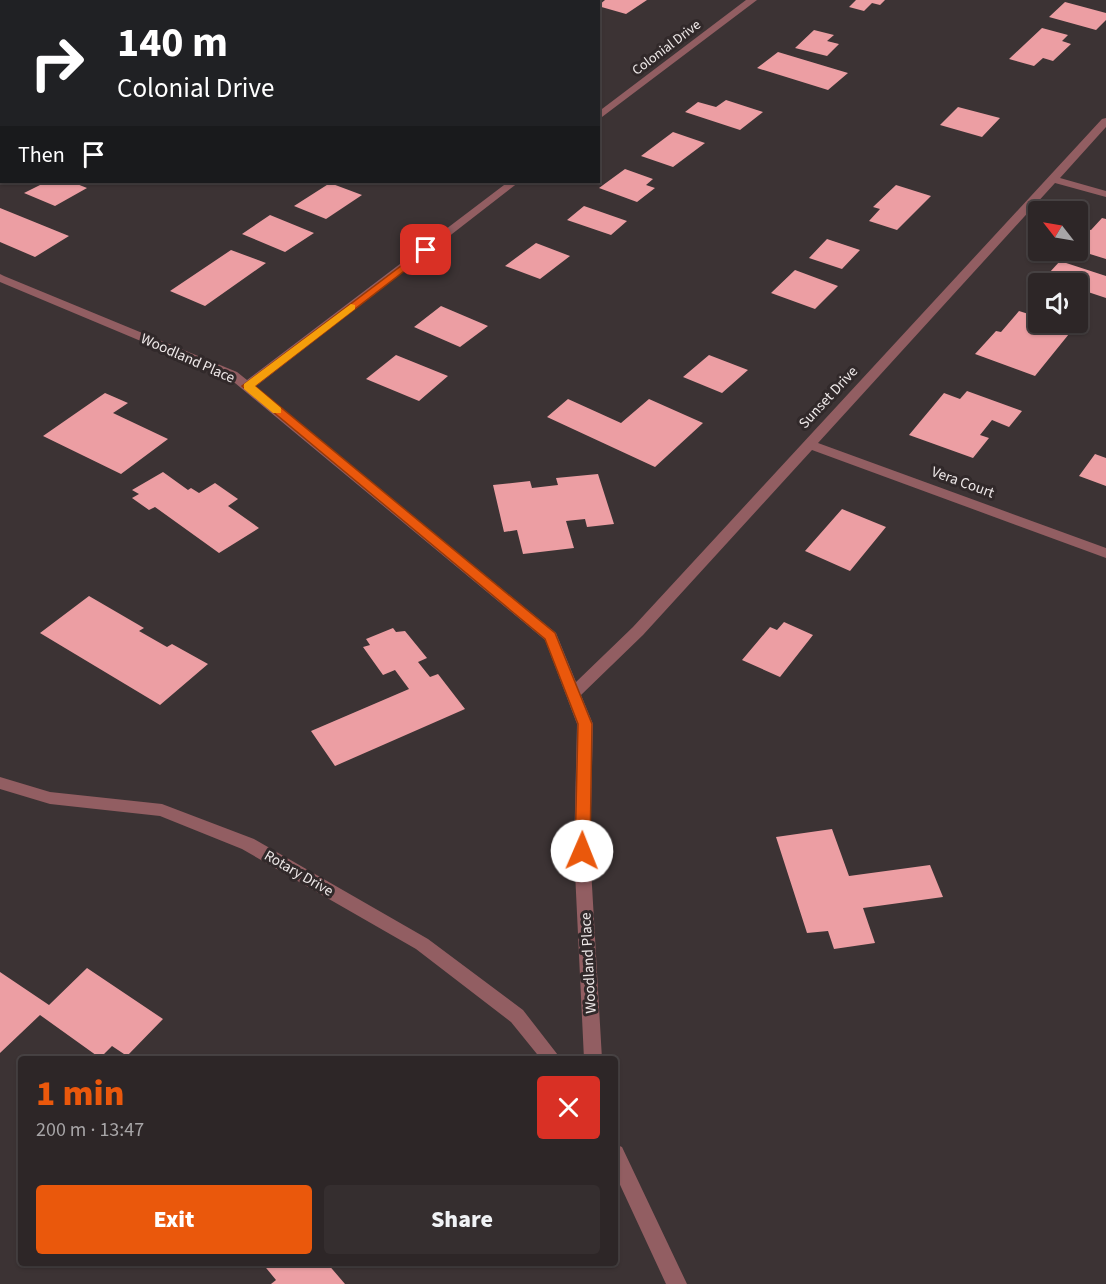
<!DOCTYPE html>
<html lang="en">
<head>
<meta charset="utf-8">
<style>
  :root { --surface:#2d2627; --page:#352e2f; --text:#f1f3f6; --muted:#a7a5a7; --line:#484344; --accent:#ea580c }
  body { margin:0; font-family:"Source Sans 3",sans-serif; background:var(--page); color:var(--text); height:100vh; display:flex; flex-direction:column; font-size:22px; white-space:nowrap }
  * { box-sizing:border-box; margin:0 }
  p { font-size:20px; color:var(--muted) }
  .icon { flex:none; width:33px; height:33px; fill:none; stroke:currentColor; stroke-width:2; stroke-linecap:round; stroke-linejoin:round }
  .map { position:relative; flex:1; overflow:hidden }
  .sheet { position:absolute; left:18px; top:1056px; width:600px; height:210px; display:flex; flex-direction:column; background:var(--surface); border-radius:6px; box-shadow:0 2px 4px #0004,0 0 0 2px var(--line) }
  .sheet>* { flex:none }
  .top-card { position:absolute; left:0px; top:0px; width:600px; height:183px; box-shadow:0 2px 4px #0004,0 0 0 2px var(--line); background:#202124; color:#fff; overflow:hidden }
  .needle { width:39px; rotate:301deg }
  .buttons { position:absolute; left:1028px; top:201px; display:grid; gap:12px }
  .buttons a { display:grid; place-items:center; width:60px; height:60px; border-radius:6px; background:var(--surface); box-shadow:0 2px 4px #0004,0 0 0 2px var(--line); font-size:30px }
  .pin { position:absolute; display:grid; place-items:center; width:51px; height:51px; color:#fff; margin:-26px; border-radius:12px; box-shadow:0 3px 9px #0006 }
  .me { position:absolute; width:66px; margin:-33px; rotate:1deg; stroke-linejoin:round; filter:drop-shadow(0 0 4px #0008) }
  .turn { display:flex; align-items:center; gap:21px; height:126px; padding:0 18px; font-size:27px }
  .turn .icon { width:78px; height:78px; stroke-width:2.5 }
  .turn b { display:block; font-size:42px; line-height:51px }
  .then { display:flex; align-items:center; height:57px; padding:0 18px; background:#0003; gap:12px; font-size:22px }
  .round { display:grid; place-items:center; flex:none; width:63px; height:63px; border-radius:6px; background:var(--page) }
  .overview { display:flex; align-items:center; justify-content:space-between; height:102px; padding:0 18px }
  h1 { font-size:36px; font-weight:800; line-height:45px; color:var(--accent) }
  .button { display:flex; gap:12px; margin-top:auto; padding:12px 18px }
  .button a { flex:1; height:69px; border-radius:6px; background:var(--accent); color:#fff; font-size:24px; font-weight:800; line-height:69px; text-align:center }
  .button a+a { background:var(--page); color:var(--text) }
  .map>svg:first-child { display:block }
  .building { fill:#ec9ea3 }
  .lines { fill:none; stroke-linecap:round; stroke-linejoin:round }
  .minor { fill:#925e62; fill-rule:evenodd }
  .route { fill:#ea580c; stroke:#983908; stroke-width:1.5 }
  .slow { fill:#f59e0b }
  .labels { text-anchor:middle; stroke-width:6; stroke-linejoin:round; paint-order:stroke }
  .far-street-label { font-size:14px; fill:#eee8e8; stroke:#31292a }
  .street-label { font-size:15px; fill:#eee8e8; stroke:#31292a }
</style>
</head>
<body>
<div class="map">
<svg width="1106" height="1284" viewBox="0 0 1106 1284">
  <rect width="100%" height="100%" fill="#3c3334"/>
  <path class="building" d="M605 0H647L626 14 598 6Z
    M856 0H885L880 5 872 3 864 11 849 7Z
    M1065 2 1106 13V20L1096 30 1049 17Z
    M1042 28 1068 35 1062 41 1071 44 1053 61 1043 58 1034 66 1009 59Z
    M814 30 834 35 827 41 839 44 827 56 795 48Z
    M778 52 848 73 828 90 757 68Z
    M726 100 763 112 740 130 685 112 698 102 716 107Z
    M958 107 1000 118 982 137 940 125Z
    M673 132 705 143 673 167 641 156Z
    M625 169 653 179 646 185 655 188 637 202 599 188Z
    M46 182H72L87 188 55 206 24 193Z
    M330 183 362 195 326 219 294 206Z
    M896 185 931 196 897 230 869 221 880 209 873 207Z
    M584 206 627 221 611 235 567 220Z
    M0 208 69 236 35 257 0 242Z
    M270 215 314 233 285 252 242 234Z
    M1102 218 1106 219V259L1077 250V238L1085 229 1091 230Z
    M827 239 860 250 842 269 809 258Z
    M536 243 570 256 540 279 505 266Z
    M231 250 266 263 205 306 170 291Z
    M1060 261 1106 276V298L1088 292 1077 304V284H1039Z
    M795 270 838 286 815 309 771 293Z
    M441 306 488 326 460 347 414 327Z
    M1019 311 1038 317V322H1053L1073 329 1035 376 975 354 996 331 1001 332Z
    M396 355 448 376 419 401 366 379Z
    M709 355 748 370 722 393 683 377Z
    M967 391 1022 411 1009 427 992 420 980 435 989 438 973 458 909 435 944 393 960 399Z
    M105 393 128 403 113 413 168 439 121 474 43 436Z
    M568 399 621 423 649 399 703 423 655 467 547 417Z
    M1095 454 1106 458V486L1079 476Z
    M163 472 188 490 191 488 199 493 215 483 238 499 228 506 259 528 219 553 155 507 149 510 132 498 139 494 132 490Z
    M598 474 614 524 587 527 585 519 566 521 574 548 523 554 517 530 504 532 493 485 530 481 532 488 558 485 556 478Z
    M842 509 886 527 850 571 805 551Z
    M89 596 144 628 139 631 167 647 172 644 208 664 160 705 40 633Z
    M784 622 813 635 780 677 742 660 770 627 777 630Z
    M393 628 396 632 405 631 427 658 418 662 430 677 438 674 465 709 335 766 311 731 409 689 395 670 383 675 363 647 370 645 366 639Z
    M832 829 849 876 930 865 943 897 863 908 875 943 834 949 828 931 807 933 776 837Z
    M87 968 163 1019 127 1056 112 1046 100 1058 40 1015 0 1053V972L49 1005Z
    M262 1263H327L345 1284H271L276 1280Z"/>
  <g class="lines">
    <path class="minor" d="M134 0H147L148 2H135Z
      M254 0H264L253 2Z
      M746 0H757L598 120V112Z
      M1106 118V127L1060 178 1106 191V197L1055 183 818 443 1106 548V558L812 450 643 635 581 695 593 724 590 851 602 1059H584L574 851 577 724 545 640 229 378 0 282V274L4 276 237 372 247 380 508 182H519L255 387 556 633 576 682 633 627 1102 119Z
      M0 142H2L0 149Z
      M0 777 50 792 162 804 254 839 428 939 523 1010 561 1059H541L511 1022 416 949 242 849 160 816 50 804 0 789Z
      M615 1144 622 1147 687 1284H666L615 1174Z"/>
  </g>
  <path class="route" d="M426 247 429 248V252L255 386 555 633 592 724 590 851 588 856H577L575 851 578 724 545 639 242 386Z"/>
  <path class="slow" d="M351 304 355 305V309L255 386 281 408V413H273L244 389V384Z"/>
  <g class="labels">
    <g class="far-street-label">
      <text transform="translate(666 47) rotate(-37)" y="5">Colonial Drive</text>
    </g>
    <g class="street-label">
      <text transform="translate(188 358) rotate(24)" y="5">Woodland Place</text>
      <text transform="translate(828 397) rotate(-47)" y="5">Sunset Drive</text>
      <text transform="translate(963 482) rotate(20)" y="5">Vera Court</text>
      <text transform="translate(299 873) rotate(30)" y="5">Rotary Drive</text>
      <text transform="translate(588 963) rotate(-93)" y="5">Woodland Place</text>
    </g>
  </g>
</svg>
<div class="buttons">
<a><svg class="needle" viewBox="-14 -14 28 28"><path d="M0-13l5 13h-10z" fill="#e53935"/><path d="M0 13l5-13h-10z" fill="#a7a5a7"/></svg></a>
<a><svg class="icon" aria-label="sound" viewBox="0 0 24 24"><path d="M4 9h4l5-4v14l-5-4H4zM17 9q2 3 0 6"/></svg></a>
</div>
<div class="pin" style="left:426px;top:250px;background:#d93025"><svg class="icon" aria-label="arrive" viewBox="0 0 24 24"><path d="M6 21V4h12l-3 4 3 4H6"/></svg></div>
<svg class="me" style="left:582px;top:851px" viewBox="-20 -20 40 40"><circle r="19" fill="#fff"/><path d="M0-13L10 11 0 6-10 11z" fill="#ea580c"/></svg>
<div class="top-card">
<div class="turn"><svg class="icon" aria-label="right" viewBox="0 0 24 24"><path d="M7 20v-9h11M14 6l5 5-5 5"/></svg><div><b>140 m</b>Colonial Drive</div></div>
<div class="then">Then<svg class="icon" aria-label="arrive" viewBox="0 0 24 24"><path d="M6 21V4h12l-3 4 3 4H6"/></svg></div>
</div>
<section class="sheet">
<div class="overview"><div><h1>1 min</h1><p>200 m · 13:47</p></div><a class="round" style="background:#d93025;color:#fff"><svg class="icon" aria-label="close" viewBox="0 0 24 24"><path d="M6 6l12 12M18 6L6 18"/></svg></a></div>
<div class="button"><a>Exit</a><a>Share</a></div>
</section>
</div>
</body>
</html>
